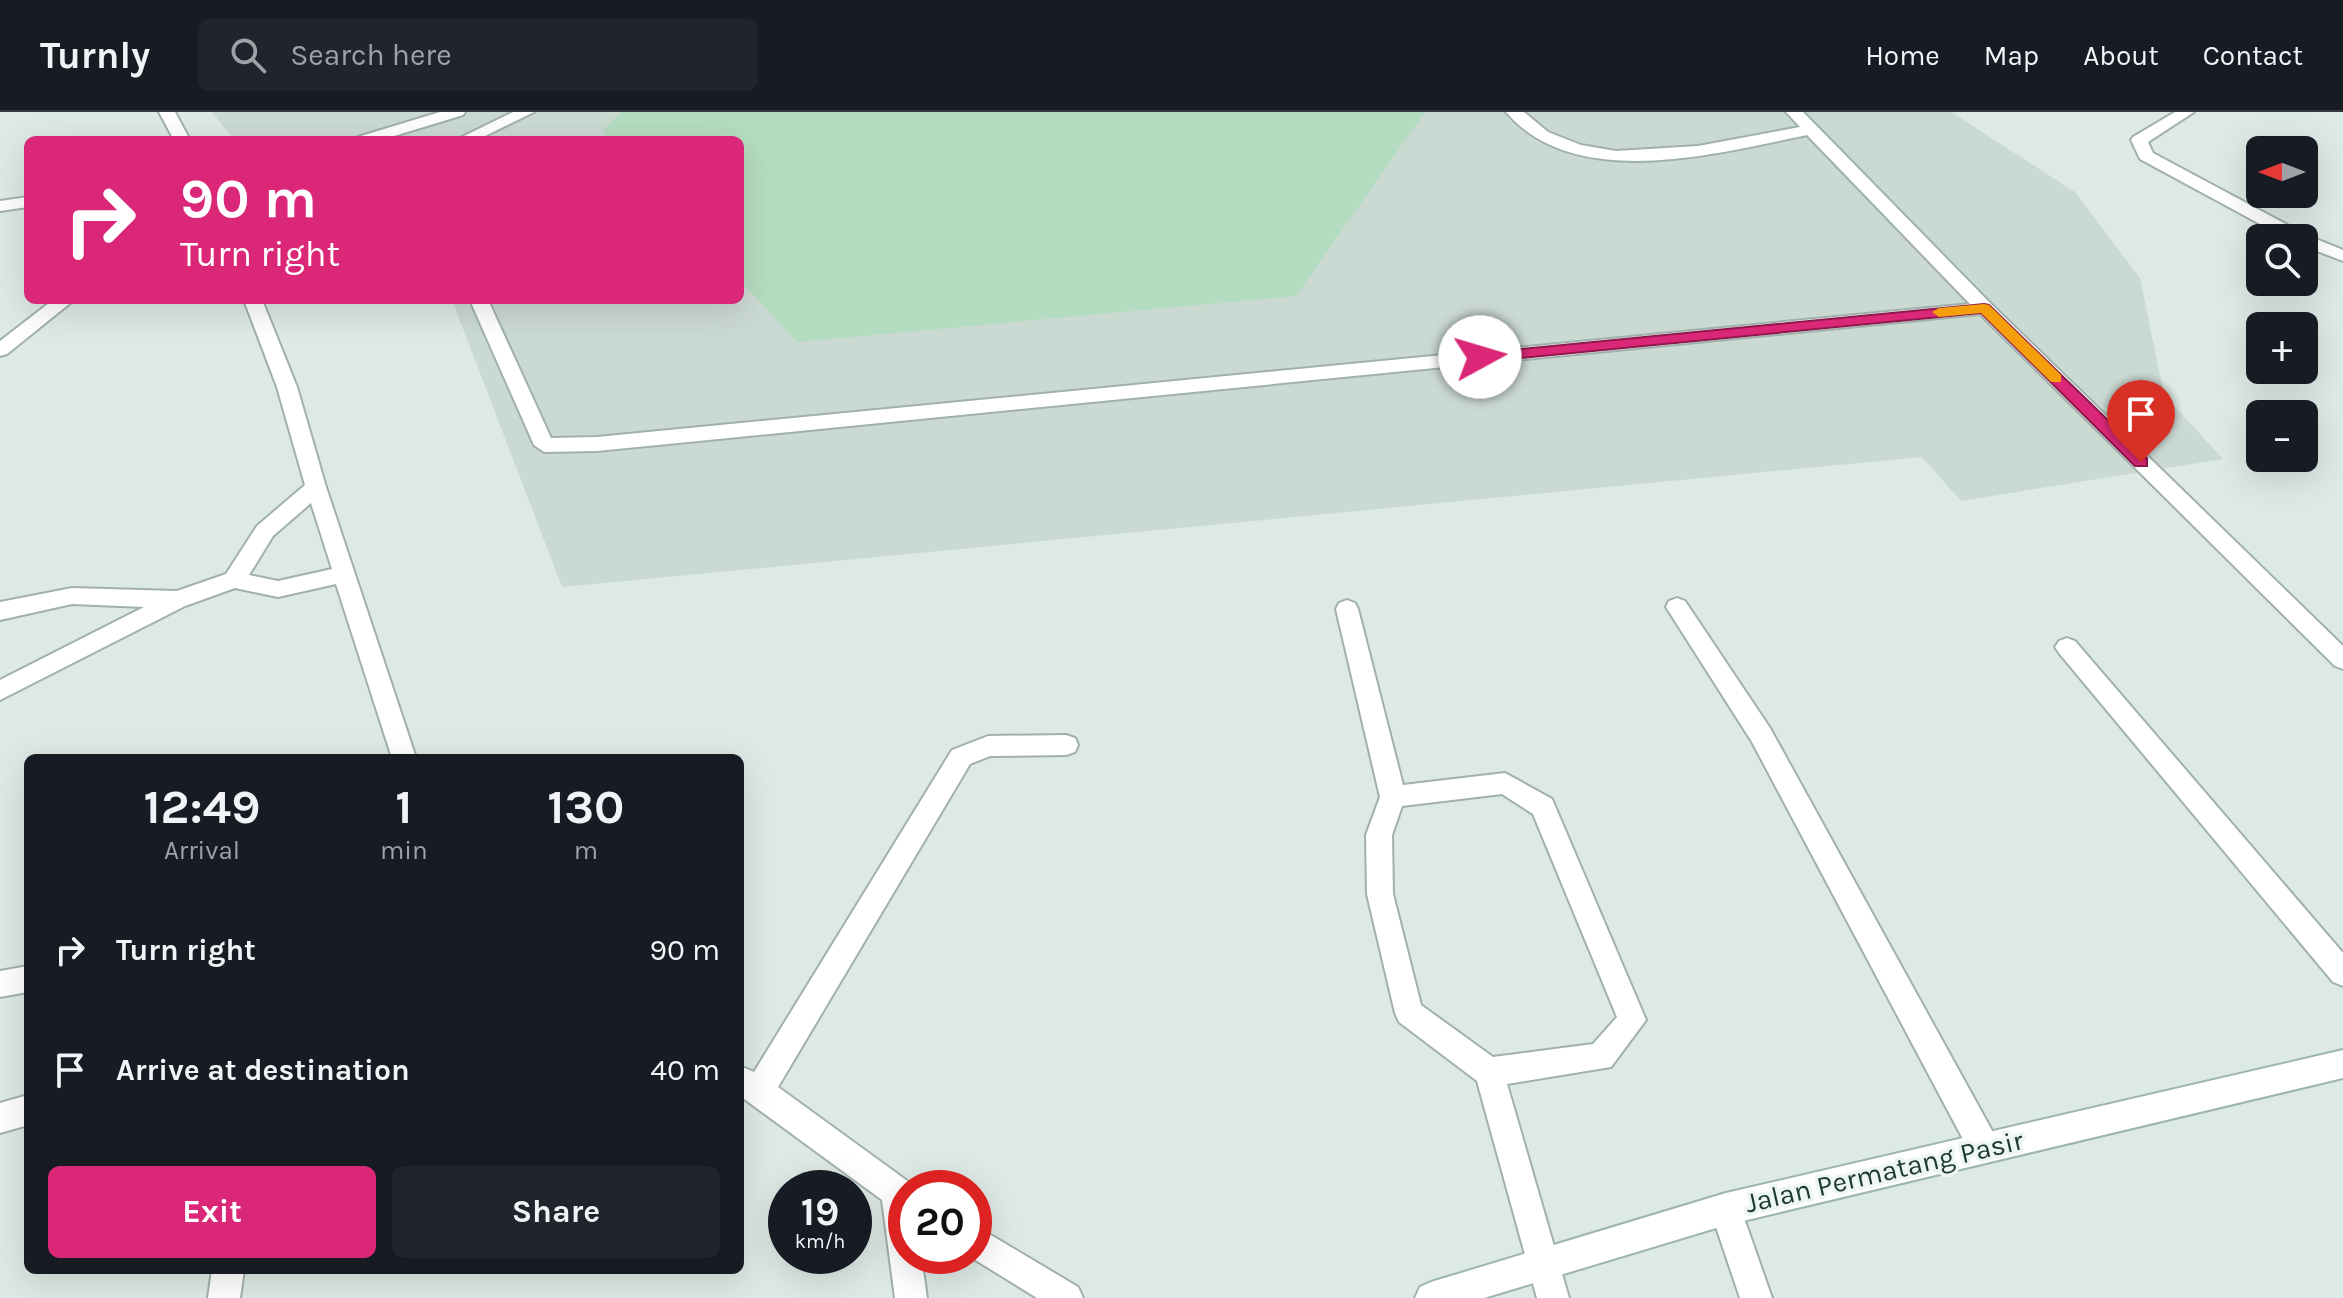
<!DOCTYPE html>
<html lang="en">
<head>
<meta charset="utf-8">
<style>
  :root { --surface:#171b24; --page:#20242c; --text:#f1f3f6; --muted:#9ea1a6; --line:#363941; --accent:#db2777 }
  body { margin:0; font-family:Karla,sans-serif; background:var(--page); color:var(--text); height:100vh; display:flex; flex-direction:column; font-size:30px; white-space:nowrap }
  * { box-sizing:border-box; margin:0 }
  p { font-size:26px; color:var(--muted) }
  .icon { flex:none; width:44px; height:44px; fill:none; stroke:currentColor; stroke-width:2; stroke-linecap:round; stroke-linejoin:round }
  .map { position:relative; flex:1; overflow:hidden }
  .side { position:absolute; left:24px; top:642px; width:720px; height:520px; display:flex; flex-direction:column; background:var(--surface); border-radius:12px; box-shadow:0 8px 32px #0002 }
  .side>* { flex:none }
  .top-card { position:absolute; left:24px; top:24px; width:720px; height:168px; border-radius:12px; box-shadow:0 8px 32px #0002; background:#db2777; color:#fff; overflow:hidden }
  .needle { width:52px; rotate:270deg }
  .buttons { position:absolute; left:2246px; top:24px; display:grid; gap:16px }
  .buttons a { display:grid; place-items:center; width:72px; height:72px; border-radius:12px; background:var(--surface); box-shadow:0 8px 32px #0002; font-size:40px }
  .speed { position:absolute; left:768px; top:1058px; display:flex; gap:16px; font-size:40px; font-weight:700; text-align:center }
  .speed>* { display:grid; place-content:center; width:104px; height:104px; border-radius:50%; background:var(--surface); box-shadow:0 8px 32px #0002; line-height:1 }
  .speed small { font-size:20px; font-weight:400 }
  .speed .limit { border:12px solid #d22; background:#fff; color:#111 }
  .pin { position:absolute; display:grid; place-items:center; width:68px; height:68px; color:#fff; margin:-82px -34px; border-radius:50% 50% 50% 0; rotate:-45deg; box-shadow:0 0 8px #0007 }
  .pin .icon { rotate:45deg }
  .me { position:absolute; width:88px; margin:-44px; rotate:84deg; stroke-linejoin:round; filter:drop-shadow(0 0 6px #0008) }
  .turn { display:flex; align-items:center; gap:28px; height:168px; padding:0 24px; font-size:36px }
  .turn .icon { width:104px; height:104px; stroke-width:2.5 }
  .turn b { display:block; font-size:56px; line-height:68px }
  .eta { display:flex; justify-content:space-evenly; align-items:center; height:136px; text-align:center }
  .eta b { font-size:48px; font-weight:700; line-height:56px }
  .primary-button { display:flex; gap:16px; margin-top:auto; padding:16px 24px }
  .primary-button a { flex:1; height:92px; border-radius:12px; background:var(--accent); color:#fff; font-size:32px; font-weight:700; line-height:92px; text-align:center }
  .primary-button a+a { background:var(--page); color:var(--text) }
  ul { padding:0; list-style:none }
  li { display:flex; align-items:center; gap:24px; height:120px; padding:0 24px }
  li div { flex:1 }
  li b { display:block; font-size:30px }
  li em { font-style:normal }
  header { display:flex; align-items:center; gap:48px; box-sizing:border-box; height:112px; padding:0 40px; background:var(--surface); border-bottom:2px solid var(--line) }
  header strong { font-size:38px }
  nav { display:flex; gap:44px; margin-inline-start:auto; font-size:28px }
  .search { width:560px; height:72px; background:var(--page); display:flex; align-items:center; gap:20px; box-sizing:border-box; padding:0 28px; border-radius:12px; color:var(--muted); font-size:30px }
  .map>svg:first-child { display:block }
  .built { fill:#cbd9d3 }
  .green { fill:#b4dcc0 }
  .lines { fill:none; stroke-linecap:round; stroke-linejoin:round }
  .service-casing { stroke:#a0b1ab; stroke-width:4 }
  .minor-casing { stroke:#a0b1ab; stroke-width:4 }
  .secondary-casing { stroke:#9cb5ad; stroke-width:4 }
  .service { fill:#fff; fill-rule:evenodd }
  .minor { fill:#fff; fill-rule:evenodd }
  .secondary { fill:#fff; fill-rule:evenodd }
  .route { fill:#db2777; stroke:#8e194d; stroke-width:2 }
  .slow { fill:#f59e0b }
  .labels { text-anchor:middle; stroke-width:7; stroke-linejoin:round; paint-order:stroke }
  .near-street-label { font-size:28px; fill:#1e3933; stroke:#edf6f2 }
</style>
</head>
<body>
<header>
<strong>Turnly</strong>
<div class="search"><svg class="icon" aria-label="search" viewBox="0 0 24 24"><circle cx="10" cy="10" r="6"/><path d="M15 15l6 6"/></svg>Search here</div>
<nav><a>Home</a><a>Map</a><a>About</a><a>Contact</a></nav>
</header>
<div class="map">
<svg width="2343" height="1186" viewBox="0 0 2343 1186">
  <rect width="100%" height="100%" fill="#dde9e4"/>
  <path class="built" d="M212 0H1951L2075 80 2140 166 2164 283 2223 347 1961 389 1922 345 562 475 452 188H740V28H234Z"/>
  <path class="green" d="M621 0H1425L1296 184 797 230 740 168V28H611L602 19Z"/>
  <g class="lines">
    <defs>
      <path id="service" d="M440 0H465L463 3 381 28H356L358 25Z
        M513 0H534L477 28H464L462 25Z
        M1506 0H1524L1548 20 1581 33 1616 39 1698 34 1800 15 1786 0H1803L1991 192 2343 534V557L2335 554 1980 202 597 339 544 340 534 333 470 188H488L551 326 597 325 1970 192 1807 23C1719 41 1575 81 1506 0Z
        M28 85V95L0 99V89Z
        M53 188H74L7 242 0 244V229Z
        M2067 526 2075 529 2343 841V874L2333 870 2059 541 2055 535 2059 529Z"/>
      <path id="minor" d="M159 0H175L190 28H174Z
        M2175 0H2194L2148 30 2153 41 2306 123 2343 138V149L2304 134V126H2286L2140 47 2131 28 2133 25Z
        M244 188H262L297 275 326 375 416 646H392L336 472 278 485 235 476 185 494 0 588V568L144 495 72 492 0 508V490L72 476 177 479 226 462 257 414 305 373 277 275ZM311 391 332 457 278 469 249 463 273 424Z
        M1677 486 1685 489 1770 616 1995 1024 1999 1035 1995 1046 1984 1050 1973 1046 1752 630 1666 495 1669 489Z
        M1347 488 1355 491 1358 497 1403 673 1505 661 1552 687 1646 908 1611 955 1507 972 1569 1186H1537L1477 969 1399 910 1395 901 1367 782 1366 723 1380 685 1336 497 1339 491ZM1502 682 1533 702 1617 905 1593 932 1493 945 1421 893 1393 782 1392 723 1402 694Z
        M1066 623 1075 626 1078 633 1075 640 1066 643 990 644 970 652 778 975 917 1076H906V1144H921L927 1186H895L882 1088 740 984V954L754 960 952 638 988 624Z
        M28 854V880L0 885V859Z
        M28 983V1013L0 1021V991Z
        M1726 1081 1737 1086 1772 1186H1740L1710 1097 1715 1086Z
        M974 1113 1078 1175 1083 1186H1037L969 1144H974Z
        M212 1158H244L240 1186H208Z"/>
      <path id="secondary" d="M2343 938V966L1726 1113 1484 1186H1415L1420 1175 1431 1170 1726 1081Z"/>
    </defs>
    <use href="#service" class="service-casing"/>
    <use href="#minor" class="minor-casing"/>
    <use href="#secondary" class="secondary-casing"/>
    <use href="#service" class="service"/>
    <use href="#minor" class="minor"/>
    <use href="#secondary" class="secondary"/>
  </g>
  <path class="route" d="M1984 192 1989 193 2147 346V354H2135L1981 201 1480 250 1472 245 1480 241Z"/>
  <path class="slow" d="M1984 192 1989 193 2061 263V270H2051L1981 201 1939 205 1932 200 1939 196Z"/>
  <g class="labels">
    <g class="near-street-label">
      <text transform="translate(1884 1059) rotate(-13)" y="10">Jalan Permatang Pasir</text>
    </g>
  </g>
</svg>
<div class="buttons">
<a><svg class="needle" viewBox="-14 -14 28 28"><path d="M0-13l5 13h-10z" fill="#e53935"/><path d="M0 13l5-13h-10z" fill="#9ea1a6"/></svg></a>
<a><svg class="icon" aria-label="search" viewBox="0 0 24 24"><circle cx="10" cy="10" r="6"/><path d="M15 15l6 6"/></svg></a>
<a>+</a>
<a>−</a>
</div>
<div class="speed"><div>19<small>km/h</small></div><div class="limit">20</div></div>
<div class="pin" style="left:2141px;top:350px;background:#d93025"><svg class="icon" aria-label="arrive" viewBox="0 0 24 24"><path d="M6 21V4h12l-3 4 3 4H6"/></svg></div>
<svg class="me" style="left:1480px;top:245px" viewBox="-20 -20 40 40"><circle r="19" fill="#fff"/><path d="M0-13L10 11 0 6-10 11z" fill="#db2777"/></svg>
<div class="top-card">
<div class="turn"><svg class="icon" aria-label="right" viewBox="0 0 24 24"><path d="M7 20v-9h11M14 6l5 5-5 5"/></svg><div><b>90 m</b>Turn right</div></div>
</div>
<section class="side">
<div class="eta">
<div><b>12:49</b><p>Arrival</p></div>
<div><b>1</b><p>min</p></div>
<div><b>130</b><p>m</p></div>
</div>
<ul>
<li><svg class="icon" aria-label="right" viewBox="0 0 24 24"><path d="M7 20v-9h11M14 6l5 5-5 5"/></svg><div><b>Turn right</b></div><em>90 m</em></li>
<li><svg class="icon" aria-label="arrive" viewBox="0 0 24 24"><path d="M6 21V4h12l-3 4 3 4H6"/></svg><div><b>Arrive at destination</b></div><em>40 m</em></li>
</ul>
<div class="primary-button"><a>Exit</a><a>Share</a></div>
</section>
</div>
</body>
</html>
